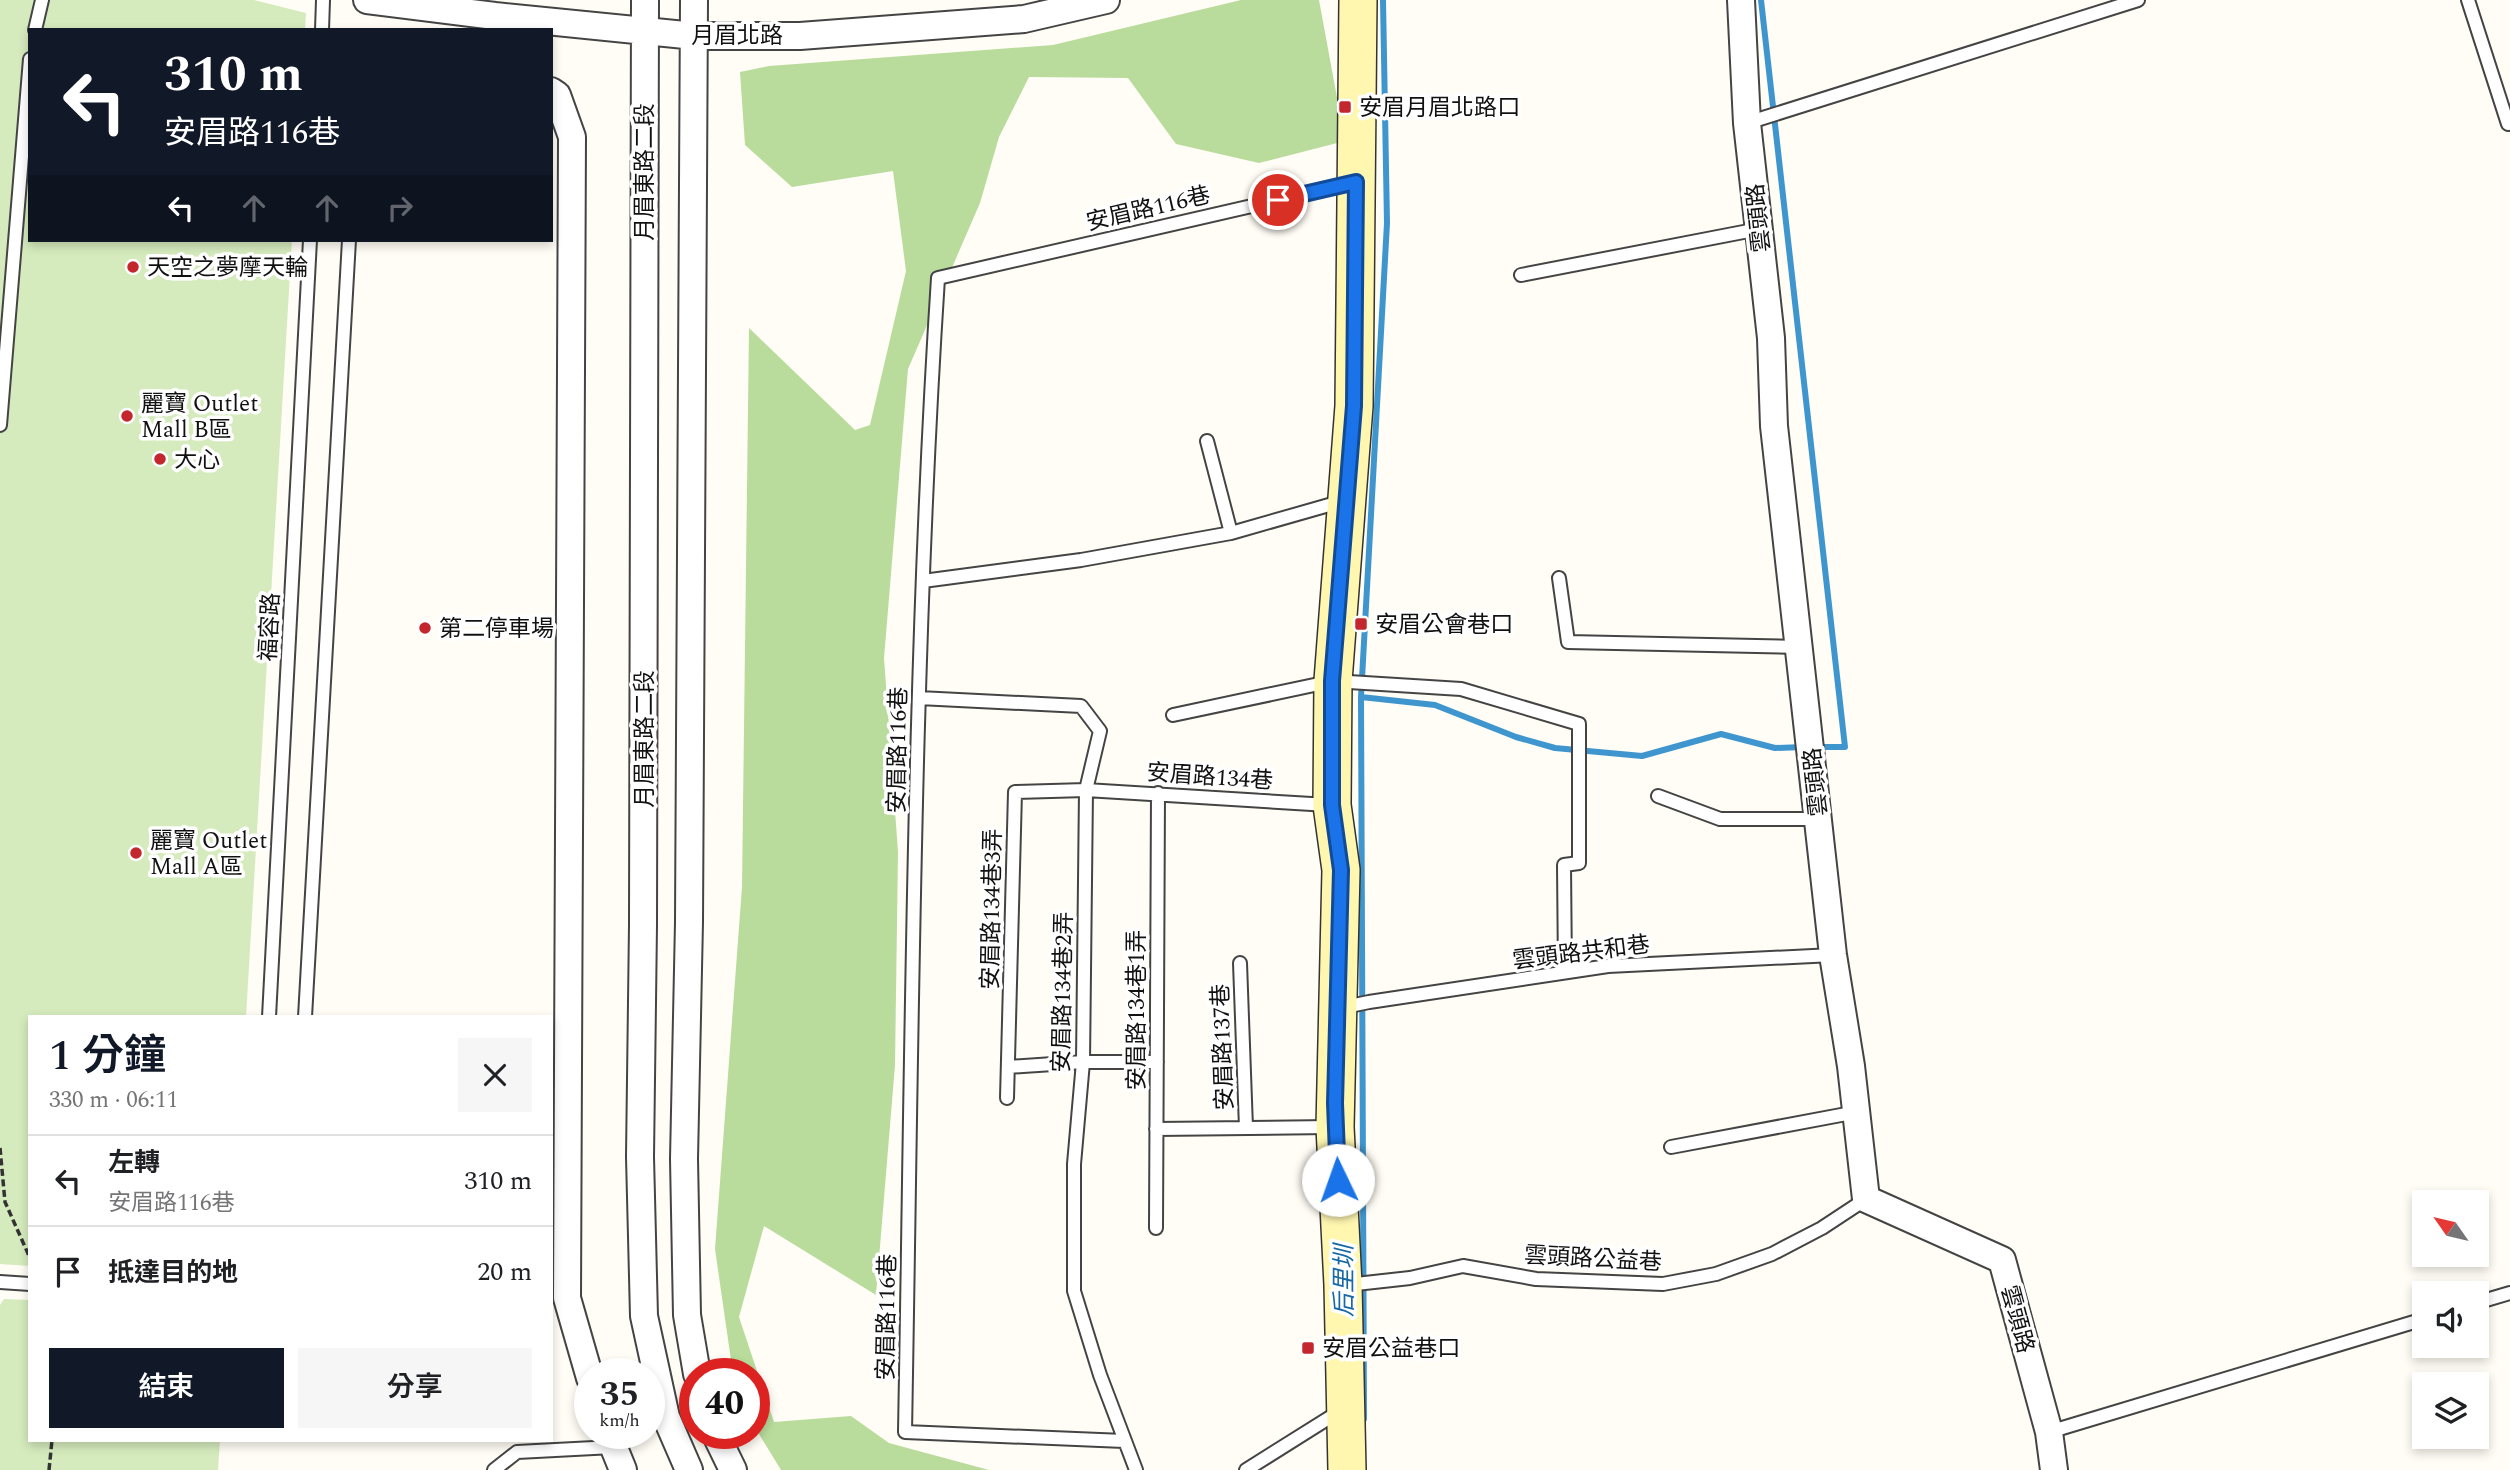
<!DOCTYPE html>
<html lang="zh-TW">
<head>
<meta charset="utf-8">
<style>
  :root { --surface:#fff; --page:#f6f6f6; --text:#202124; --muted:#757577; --line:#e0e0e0; --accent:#111827 }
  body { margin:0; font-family:Spectral,"Noto Sans TC",serif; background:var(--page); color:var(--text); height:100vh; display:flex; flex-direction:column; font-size:26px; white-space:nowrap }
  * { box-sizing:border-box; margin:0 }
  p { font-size:23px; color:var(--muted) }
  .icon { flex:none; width:38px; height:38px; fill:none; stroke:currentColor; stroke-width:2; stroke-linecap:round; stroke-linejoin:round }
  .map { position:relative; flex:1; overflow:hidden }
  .sheet { position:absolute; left:28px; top:1015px; width:525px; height:427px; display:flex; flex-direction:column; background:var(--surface); border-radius:0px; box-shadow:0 4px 10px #0003 }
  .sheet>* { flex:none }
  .top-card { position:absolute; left:28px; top:28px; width:525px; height:214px; border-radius:0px; box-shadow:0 4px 10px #0003; background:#111827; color:#fff; overflow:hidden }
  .needle { width:46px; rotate:304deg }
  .controls { position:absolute; left:2412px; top:1190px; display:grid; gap:14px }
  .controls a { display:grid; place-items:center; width:77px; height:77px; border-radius:0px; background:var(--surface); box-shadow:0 4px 10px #0003; font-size:35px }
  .speed { position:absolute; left:574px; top:1358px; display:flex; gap:14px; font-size:35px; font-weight:700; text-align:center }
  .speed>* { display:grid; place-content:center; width:91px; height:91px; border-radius:50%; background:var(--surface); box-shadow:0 4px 10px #0003; line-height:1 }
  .speed small { font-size:18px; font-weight:400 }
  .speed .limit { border:10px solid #d22; background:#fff; color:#111 }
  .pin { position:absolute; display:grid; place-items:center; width:60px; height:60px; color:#fff; margin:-30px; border:4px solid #fff; border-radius:50%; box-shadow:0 2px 7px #0007 }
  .me { position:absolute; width:77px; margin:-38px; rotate:357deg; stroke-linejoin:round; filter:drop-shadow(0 0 5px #0008) }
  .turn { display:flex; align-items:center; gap:24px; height:147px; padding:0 21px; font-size:32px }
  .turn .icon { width:91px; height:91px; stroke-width:2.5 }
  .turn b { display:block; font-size:49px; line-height:60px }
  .lanes { display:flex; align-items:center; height:66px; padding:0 21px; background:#0003; justify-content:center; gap:35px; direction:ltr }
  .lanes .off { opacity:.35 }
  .round { display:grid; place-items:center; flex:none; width:74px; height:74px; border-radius:0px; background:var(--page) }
  .headline { display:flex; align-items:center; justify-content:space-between; height:119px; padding:0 21px }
  h1 { font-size:42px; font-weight:600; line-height:52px; color:var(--accent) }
  .cta { display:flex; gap:14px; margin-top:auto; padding:14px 21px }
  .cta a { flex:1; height:80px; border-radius:0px; background:var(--accent); color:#fff; font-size:28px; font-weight:600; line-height:80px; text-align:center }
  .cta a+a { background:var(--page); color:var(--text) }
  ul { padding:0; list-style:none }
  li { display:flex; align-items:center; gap:21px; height:91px; padding:0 21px; border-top:2px solid var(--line) }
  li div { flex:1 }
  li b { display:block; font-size:26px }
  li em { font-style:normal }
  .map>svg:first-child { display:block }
  .green { fill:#d5ebbd }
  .forest { fill:#b9dc9c }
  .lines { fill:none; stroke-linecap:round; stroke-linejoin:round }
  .stream { stroke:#3f96cf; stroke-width:6 }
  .lane-casing { stroke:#444; stroke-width:16 }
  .street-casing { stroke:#444; stroke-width:30 }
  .secondary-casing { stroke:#333; stroke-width:40 }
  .path { stroke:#333; stroke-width:3.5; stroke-dasharray:7 3.5; stroke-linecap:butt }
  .lane { stroke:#fff; stroke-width:12 }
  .street { stroke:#fff; stroke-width:26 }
  .secondary { stroke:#fff6b0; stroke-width:37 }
  .route-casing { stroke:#114b97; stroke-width:18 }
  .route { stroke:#1a73e8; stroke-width:12 }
  .poi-dot { fill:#c4262e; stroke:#fff; stroke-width:2.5 }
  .labels { text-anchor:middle; stroke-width:7; stroke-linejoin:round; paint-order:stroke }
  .street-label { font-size:23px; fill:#111; stroke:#fff }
  .poi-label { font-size:23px; fill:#111; stroke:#fff; text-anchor:start }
  .water-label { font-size:24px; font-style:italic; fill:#1768a6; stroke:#fff }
</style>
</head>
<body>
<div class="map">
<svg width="2510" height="1470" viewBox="0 0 2510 1470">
  <rect width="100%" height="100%" fill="#fffdf5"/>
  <path class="green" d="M0 0H254L306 13 305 30H30V240H292L246 1017H30V1266L0 1264Z
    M4 1299 30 1300V1440H220L218 1470H0V1305Z"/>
  <path class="forest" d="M1241 0H1319L1345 141 1259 163 1176 144 1128 78 1029 77 999 137 980 203 908 369 884 658 898 852 895 1065 876 1295 764 1226 739 1317 774 1422 851 1416 889 1443 989 1470H781L754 1426V1374H733L715 1249 742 887 749 328 855 430 870 425 906 271 893 171 792 187 745 145 740 72 769 66 1053 45Z"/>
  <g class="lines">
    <path class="stream" d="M1761 0 1845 747H1818
      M1361 697 1435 705 1516 737 1555 748 1642 756 1721 734 1775 748 1803 747
      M1364 1419 1361 697 1387 223 1383 0"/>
    <defs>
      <path id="lane" d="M2468 0 2508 124
        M35 30 42 0
        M322 30 323 0
        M1747 123 2138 0
        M1521 275 1759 229
        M0 425 30 59
        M1207 441 1231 533
        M1559 578 1568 642 1800 647
        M923 581 1081 560 1231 533 1343 501
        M919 698 1081 706 1100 731 1086 790 1083 1062 1074 1164V1291L1100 1375 1136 1470
        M1173 715 1333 681 1461 689 1579 724V863L1564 865 1565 972
        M1658 796 1720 819H1818
        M1240 963 1246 1128
        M1340 1008 1369 1002 1608 966 1833 955
        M269 1017 310 240
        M305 1017 349 240
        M1008 1067 1083 1062H1157
        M1007 1098 1015 792 1086 790 1328 805
        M1156 1129 1331 1127
        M1671 1147 1857 1112
        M1156 1228 1158 793
        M0 1282 30 1284
        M1347 1285 1410 1278 1463 1266 1536 1279 1663 1284 1716 1274 1772 1254 1822 1228 1866 1199
        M2476 1303 2510 1293
        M2049 1432 2424 1319
        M1124 1441 905 1432C912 1047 913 662 938 278L1352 183
        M494 1470 517 1452 613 1447
        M1246 1470 1340 1411"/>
      <path id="street" d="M367 0 495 16 695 36H800L1024 19 1106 0
        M645 0 643 925 640 1157 644 1316 666 1417 689 1470
        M694 0 689 922 684 1159 687 1315 697 1374
        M1741 0 1747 123 1771 338 1774 426 1833 955 1851 1066 1866 1199 2002 1260 2049 1432 2054 1470
        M551 91 557 95 572 137 567 1298 590 1378
        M608 1433 623 1470
        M715 1433 733 1470"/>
      <path id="secondary" d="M1347 1470 1343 1285 1335 1127 1341 870 1332 805 1333 681 1354 406 1358 0"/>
    </defs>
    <use href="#lane" class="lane-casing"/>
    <use href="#street" class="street-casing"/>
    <use href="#secondary" class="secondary-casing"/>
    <path class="path" d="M0 1148 5 1202 30 1258
      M49 1470 52 1440"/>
    <use href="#lane" class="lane"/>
    <use href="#street" class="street"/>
    <use href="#secondary" class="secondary"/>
  </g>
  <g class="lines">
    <defs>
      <path id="route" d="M1278 200 1356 182 1354 406 1332 681V805L1341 870 1335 1103 1338 1180"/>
    </defs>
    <use href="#route" class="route-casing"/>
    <use href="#route" class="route"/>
  </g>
  <g class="poi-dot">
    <rect x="1338" y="100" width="14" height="14" rx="3.5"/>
    <circle cx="133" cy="267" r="7"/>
    <circle cx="127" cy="416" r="7"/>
    <circle cx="160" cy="459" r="7"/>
    <rect x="1354" y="617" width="14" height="14" rx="3.5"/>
    <circle cx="425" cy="628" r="7"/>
    <circle cx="136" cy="853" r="7"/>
    <rect x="1301" y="1341" width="14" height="14" rx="3.5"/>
  </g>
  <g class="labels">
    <g class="street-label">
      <text x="737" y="43">月眉北路</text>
      <text transform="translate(644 172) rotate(-90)" y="8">月眉東路二段</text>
      <text transform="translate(1148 208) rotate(-13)" y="8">安眉路116巷</text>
      <text transform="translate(1758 218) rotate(-96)" y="8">雲頭路</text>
      <text transform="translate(269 627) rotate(-87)" y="8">福容路</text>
      <text transform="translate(644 739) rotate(-90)" y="8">月眉東路二段</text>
      <text transform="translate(897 750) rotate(-89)" y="8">安眉路116巷</text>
      <text transform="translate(1210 776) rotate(4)" y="8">安眉路134巷</text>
      <text transform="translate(1815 782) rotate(-96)" y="8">雲頭路</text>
      <text transform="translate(991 909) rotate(-89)" y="8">安眉路134巷3弄</text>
      <text transform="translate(1581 952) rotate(-7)" y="8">雲頭路共和巷</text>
      <text transform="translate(1062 992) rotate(-89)" y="8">安眉路134巷2弄</text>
      <text transform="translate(1136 1010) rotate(-90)" y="8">安眉路134巷1弄</text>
      <text transform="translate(1222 1047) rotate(-92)" y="8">安眉路137巷</text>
      <text transform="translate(1593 1258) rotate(3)" y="8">雲頭路公益巷</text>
      <text transform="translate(886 1317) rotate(-89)" y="8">安眉路116巷</text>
      <text transform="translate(2018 1319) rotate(75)" y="8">雲頭路</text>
    </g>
    <g class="poi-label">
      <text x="1359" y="115">安眉月眉北路口</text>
      <text x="147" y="275">天空之夢摩天輪</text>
      <text x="141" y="411">麗寶 Outlet<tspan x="141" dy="26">Mall B區</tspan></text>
      <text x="174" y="467">大心</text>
      <text x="1375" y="632">安眉公會巷口</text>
      <text x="439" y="636">第二停車場</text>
      <text x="150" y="848">麗寶 Outlet<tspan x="150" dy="26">Mall A區</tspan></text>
      <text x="1322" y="1356">安眉公益巷口</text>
    </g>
    <g class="water-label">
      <text transform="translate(1344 1281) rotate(-90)" y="8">后里圳</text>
    </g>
  </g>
</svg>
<div class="controls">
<a><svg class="needle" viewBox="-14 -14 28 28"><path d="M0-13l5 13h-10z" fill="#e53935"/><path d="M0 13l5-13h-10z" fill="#757577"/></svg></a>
<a><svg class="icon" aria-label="sound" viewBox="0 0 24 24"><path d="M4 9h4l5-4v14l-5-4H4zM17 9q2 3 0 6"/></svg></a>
<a><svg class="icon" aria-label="layers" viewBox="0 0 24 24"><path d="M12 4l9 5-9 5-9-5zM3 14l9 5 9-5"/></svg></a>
</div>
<div class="speed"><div>35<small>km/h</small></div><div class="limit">40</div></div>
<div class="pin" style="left:1278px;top:200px;background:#d93025"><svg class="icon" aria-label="arrive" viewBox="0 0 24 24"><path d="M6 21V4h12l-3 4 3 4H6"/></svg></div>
<svg class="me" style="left:1338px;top:1180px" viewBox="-20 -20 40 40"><circle r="19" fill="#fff"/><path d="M0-13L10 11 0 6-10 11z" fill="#1a73e8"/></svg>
<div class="top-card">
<div class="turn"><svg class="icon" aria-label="left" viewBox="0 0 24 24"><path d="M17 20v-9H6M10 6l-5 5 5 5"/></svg><div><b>310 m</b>安眉路116巷</div></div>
<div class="lanes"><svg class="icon" aria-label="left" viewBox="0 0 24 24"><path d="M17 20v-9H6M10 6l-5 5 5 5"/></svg><svg class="icon off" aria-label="ahead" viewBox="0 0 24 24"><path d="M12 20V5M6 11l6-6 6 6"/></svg><svg class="icon off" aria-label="ahead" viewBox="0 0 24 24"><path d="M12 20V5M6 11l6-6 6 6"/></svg><svg class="icon off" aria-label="right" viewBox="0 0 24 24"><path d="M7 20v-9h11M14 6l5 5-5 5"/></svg></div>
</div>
<section class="sheet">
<div class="headline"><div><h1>1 分鐘</h1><p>330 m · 06:11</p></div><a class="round"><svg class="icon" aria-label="close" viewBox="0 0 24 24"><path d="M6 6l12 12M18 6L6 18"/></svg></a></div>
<ul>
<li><svg class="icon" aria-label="left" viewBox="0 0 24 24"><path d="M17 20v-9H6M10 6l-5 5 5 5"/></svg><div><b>左轉</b><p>安眉路116巷</p></div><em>310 m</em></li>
<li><svg class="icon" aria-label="arrive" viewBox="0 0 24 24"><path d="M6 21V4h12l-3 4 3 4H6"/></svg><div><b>抵達目的地</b></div><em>20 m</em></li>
</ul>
<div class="cta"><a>結束</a><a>分享</a></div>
</section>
</div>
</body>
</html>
